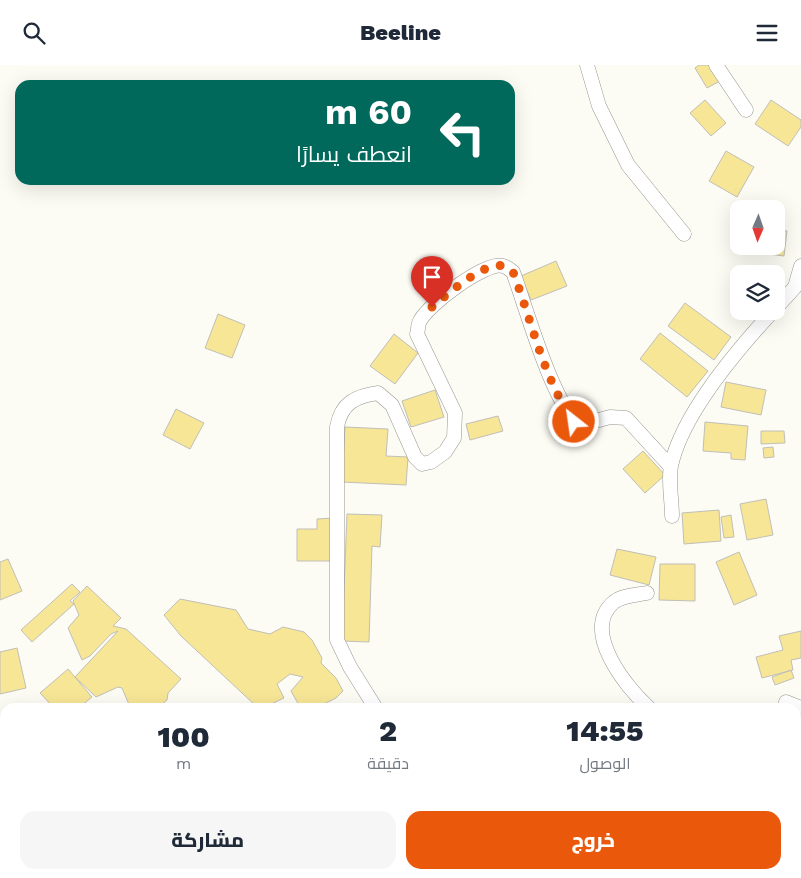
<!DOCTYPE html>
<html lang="ar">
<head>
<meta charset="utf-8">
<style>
  :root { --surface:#fff; --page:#f6f6f7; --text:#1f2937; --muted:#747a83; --accent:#ea580c }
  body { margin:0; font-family:"Work Sans",Cairo,sans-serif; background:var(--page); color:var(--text); direction:rtl; height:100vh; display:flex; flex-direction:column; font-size:19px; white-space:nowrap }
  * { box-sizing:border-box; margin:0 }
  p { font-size:16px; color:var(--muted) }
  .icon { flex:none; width:28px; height:28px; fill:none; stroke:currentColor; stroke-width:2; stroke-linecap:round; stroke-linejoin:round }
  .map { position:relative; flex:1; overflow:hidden; direction:ltr }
  .details { position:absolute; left:0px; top:638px; width:801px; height:176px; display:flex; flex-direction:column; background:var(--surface); border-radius:15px 15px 0 0; box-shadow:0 5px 20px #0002; direction:rtl }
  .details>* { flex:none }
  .guide { position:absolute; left:15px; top:15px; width:500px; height:105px; border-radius:15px; box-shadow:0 5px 20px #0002; direction:rtl; background:#00695c; color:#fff; overflow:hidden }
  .needle { width:32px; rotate:182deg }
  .controls { position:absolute; left:730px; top:135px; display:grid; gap:10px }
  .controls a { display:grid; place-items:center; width:55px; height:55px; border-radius:10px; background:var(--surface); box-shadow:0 5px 20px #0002; font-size:25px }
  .pin { position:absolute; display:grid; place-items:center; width:42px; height:42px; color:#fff; margin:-51px -21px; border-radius:50% 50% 50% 0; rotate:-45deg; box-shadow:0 0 5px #0007 }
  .pin .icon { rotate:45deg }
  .me { position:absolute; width:55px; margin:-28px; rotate:330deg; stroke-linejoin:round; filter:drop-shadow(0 0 4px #0008) }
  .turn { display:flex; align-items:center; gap:18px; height:105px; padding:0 20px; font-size:22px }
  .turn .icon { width:65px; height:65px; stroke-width:2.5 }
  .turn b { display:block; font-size:35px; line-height:42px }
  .eta { display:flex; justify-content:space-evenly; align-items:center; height:85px; text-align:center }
  .eta b { font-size:30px; font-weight:800; line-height:35px }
  .primary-button { display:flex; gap:10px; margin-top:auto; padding:10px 20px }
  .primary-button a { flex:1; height:58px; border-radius:15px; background:var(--accent); color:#fff; font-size:20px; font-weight:800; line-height:58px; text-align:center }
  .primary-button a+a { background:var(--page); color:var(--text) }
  header { display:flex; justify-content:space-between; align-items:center; height:65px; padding:0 20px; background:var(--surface); font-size:22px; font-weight:800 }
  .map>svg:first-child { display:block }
  .building { fill:#f7e696; stroke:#c0bfb8 }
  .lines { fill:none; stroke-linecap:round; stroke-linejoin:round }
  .street-casing { stroke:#96958f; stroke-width:15 }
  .street { stroke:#fff; stroke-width:14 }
  .route { stroke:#ea580c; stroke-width:9; stroke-dasharray:0 16.2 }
</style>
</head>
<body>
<header><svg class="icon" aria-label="menu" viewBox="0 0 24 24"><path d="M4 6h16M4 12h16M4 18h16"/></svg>Beeline<svg class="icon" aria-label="search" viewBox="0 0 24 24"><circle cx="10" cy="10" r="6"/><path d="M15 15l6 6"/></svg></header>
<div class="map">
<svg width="801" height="813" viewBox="0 0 801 813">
  <rect width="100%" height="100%" fill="#fcfbf4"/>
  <path class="building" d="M699 0H710L720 16 707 23 695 3Z
    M705 35 726 58 711 71 690 48Z
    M771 35 801 55V62L788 81 755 59Z
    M726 86 754 102 737 132 709 116Z
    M776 164 787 166 784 191 753 187 754 181H776Z
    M556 196 567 221 531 235 521 211Z
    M685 238 731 272 714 295 668 261Z
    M218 249 245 260 232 293 205 283Z
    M660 268 708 306 687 332 640 294Z
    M394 269 418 288 395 319 370 301Z
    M726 317 766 325 761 350 721 342Z
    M435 325 444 352 411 362 402 336Z
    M176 344 204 358 190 384 163 370Z
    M498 351 503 366 470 375 466 359Z
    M705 357 748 361 745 395 731 394V388L703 386Z
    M345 362 388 364 386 391 408 392 406 420 342 417Z
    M761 366H784L785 378 761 379Z
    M773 382 774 392 764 393 763 383Z
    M643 386 665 410 645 428 623 404Z
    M766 434 773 470 747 475 740 439Z
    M719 445 721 476 684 479 682 448Z
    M347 449 382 450 380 482 372 481 369 577 342 576Z
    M731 450 734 472 724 473 721 452Z
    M333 453V496H297V464H317V454Z
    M617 484 656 492 649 520 610 510Z
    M739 487 757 530 734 540 716 497Z
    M8 494 22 526 0 535V497Z
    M660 499H695V536L659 535Z
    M72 519 80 527 70 536 74 539 32 577 21 565Z
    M87 521 121 553 113 561 126 564 181 614 168 628 167 635 159 642H130L122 623 118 622 96 632 75 612 118 566 111 569 90 591 82 595 68 563 79 550 73 536Z
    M180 534 236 545 248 564 270 569 283 562 304 567 312 575 322 593 321 598 336 613 343 626 336 633 318 642H300L291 626 303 612 290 609 277 619 284 633 265 642H257L181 571 164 550Z
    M801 566V593L791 595 793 605 762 613 756 592 783 585 779 571Z
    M17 583 26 623 0 629V587Z
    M68 604 92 632 80 642H53L40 628Z
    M791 605 794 613 775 620 772 612Z
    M798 655 801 656V686L796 684Z
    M799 696 801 697V731L796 729V701Z
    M52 809H96L87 813H54Z
    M139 809H179L181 813H141Z
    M461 809H489L490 811 487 813H455Z
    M513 809H527L522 813H517Z
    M728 809H775L772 813H725Z"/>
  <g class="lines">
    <defs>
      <path id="street" d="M587 0 599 41 628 100 684 169
        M716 0 746 45
        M776 243 795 222 801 201
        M672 451C672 435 668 416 671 401 682 349 737 285 773 246
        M647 528C637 530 623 530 614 537 580 565 626 622 648 642
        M786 637 801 643
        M375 642 350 602 337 575V362C341 338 356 331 378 328L392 340 415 392 422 399 431 397 445 387 454 373 455 348 417 269C418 266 418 261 419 258 425 241 486 196 503 201 506 201 510 205 513 207 525 239 555 347 581 360L610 352 626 353 671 402
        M796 744 801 750
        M377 809 380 813
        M438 809 442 813
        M494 809 498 813
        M790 813 795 809"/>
    </defs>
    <use href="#street" class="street-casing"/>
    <use href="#street" class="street"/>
  </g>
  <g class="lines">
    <path class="route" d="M432 242C447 230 484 196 503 201 506 201 510 205 513 207 532 256 543 313 574 357"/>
  </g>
</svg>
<div class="controls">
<a><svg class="needle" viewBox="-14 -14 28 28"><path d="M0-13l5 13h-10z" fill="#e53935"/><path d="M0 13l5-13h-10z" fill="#747a83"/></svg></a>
<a><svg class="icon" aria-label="layers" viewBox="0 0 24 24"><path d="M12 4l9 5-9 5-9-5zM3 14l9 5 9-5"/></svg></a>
</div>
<div class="pin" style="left:432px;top:242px;background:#d93025"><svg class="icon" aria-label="arrive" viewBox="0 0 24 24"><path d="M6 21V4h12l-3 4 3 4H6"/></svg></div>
<svg class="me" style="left:574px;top:357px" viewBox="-20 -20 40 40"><circle r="17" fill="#ea580c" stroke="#fff" stroke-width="3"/><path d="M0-11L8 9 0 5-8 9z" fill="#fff"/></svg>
<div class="guide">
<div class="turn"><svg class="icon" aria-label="left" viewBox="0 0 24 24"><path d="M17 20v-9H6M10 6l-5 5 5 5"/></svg><div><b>60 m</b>انعطف يسارًا</div></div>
</div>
<section class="details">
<div class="eta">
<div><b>14:55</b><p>الوصول</p></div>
<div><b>2</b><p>دقيقة</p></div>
<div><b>100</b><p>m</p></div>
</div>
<div class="primary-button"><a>خروج</a><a>مشاركة</a></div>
</section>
</div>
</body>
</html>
